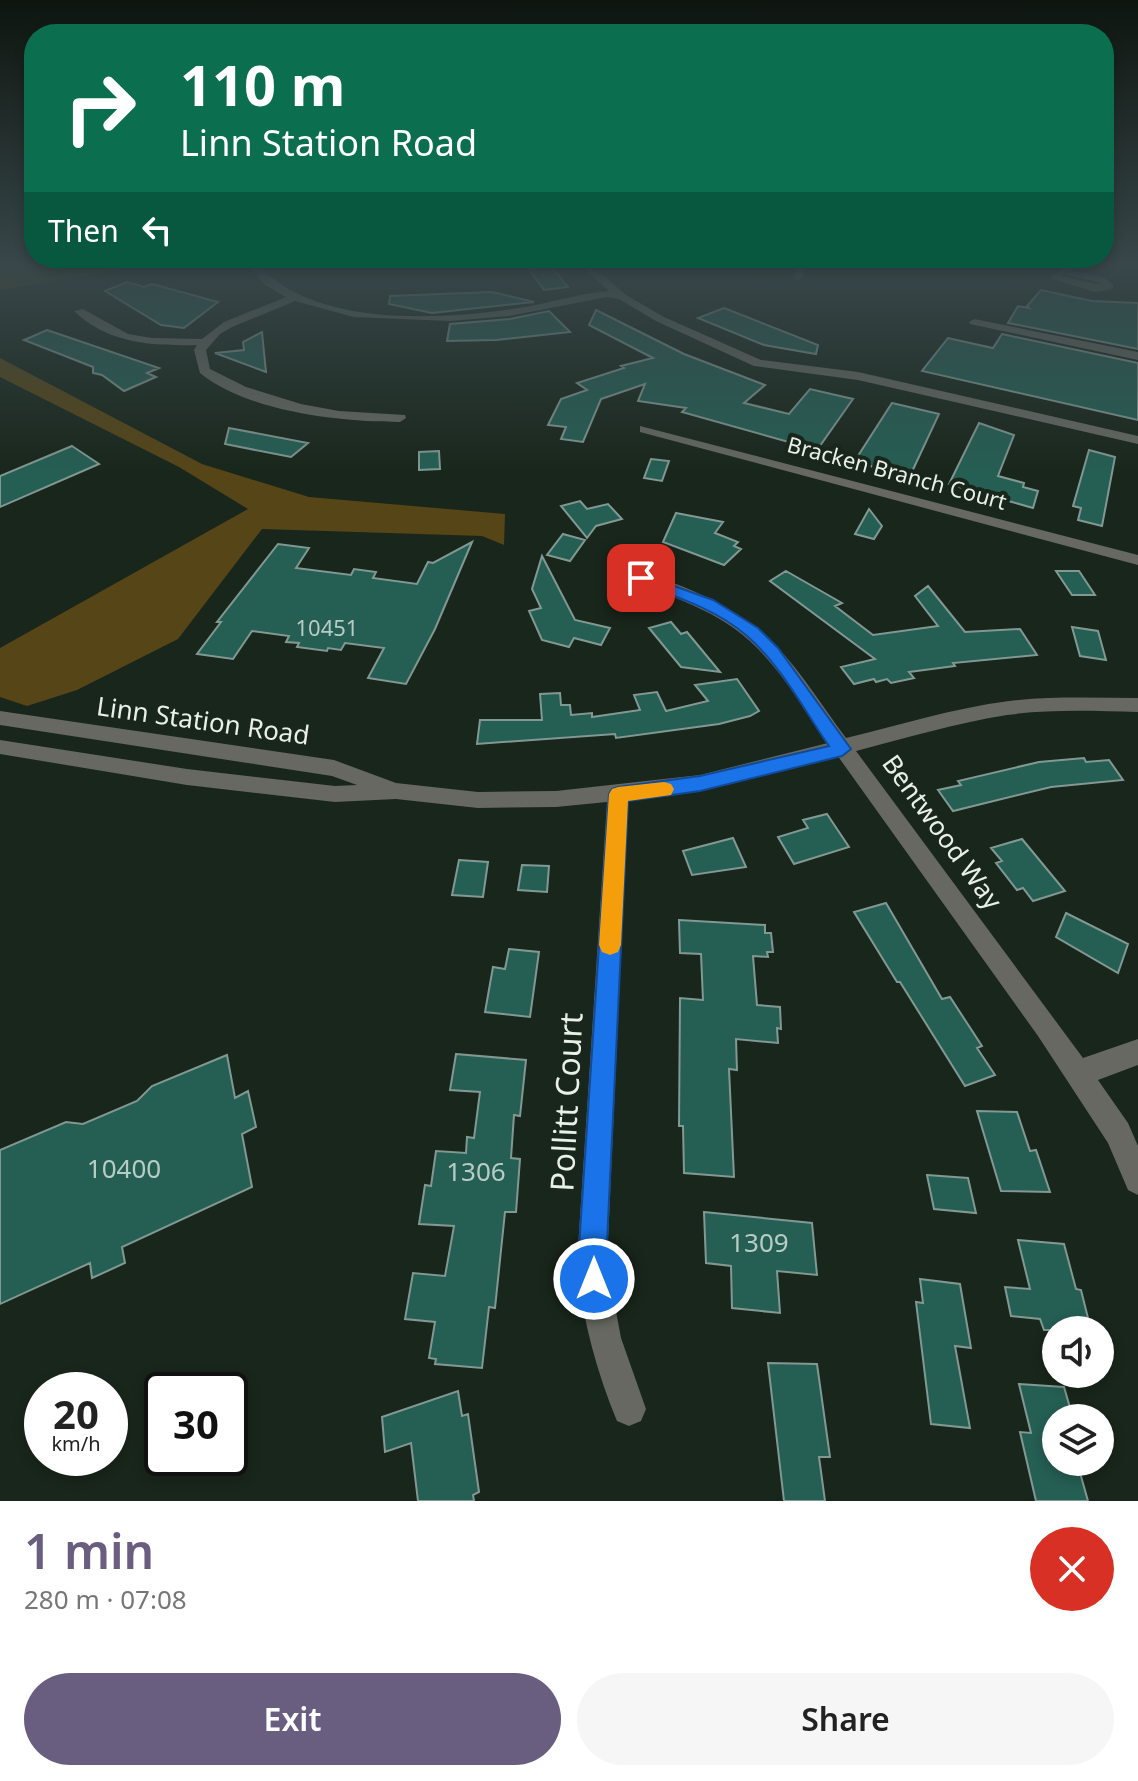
<!DOCTYPE html>
<html lang="en">
<head>
<meta charset="utf-8">
<style>
  :root { --surface:#fff; --page:#f6f6f6; --text:#222; --muted:#767676; --accent:#6a5e80 }
  body { margin:0; font-family:"Noto Sans",sans-serif; background:var(--page); color:var(--text); height:100vh; display:flex; flex-direction:column; font-size:30px; white-space:nowrap }
  * { box-sizing:border-box; margin:0 }
  p { font-size:26px; color:var(--muted) }
  .icon { flex:none; width:44px; height:44px; fill:none; stroke:currentColor; stroke-width:2; stroke-linecap:round; stroke-linejoin:round }
  .map { position:relative; height:1501px; overflow:hidden }
  .details { display:flex; flex-direction:column; background:var(--surface); flex:1 }
  .details>* { flex:none }
  .guide { position:absolute; left:24px; top:24px; width:1090px; height:244px; border-radius:32px; box-shadow:0 4px 12px #0003; background:#0b6e4f; color:#fff; overflow:hidden }
  .controls { position:absolute; left:1042px; top:1316px; display:grid; gap:16px }
  .controls a { display:grid; place-items:center; width:72px; height:72px; border-radius:50%; background:var(--surface); box-shadow:0 4px 12px #0003; font-size:40px }
  .speed { position:absolute; left:24px; top:1372px; display:flex; gap:16px; font-size:40px; font-weight:700; text-align:center }
  .speed>* { display:grid; place-content:center; width:104px; height:104px; border-radius:50%; background:var(--surface); box-shadow:0 4px 12px #0003; line-height:1 }
  .speed small { font-size:20px; font-weight:400 }
  .speed .limit { border:4px solid #111; border-radius:12px; background:#fff; color:#111 }
  .pin { position:absolute; display:grid; place-items:center; width:68px; height:68px; color:#fff; margin:-34px; border-radius:16px; box-shadow:0 4px 12px #0006 }
  .me { position:absolute; width:88px; margin:-44px; rotate:0deg; stroke-linejoin:round; filter:drop-shadow(0 0 6px #0008) }
  .turn { display:flex; align-items:center; gap:28px; height:168px; padding:0 24px; font-size:36px }
  .turn .icon { width:104px; height:104px; stroke-width:2.5 }
  .turn b { display:block; font-size:56px; line-height:68px }
  .then { display:flex; align-items:center; height:76px; padding:0 24px; background:#0003; gap:16px; font-size:30px }
  .round { display:grid; place-items:center; flex:none; width:84px; height:84px; border-radius:42px; background:var(--page) }
  .summary { display:flex; align-items:center; justify-content:space-between; height:136px; padding:0 24px }
  h1 { font-size:48px; font-weight:600; line-height:60px; color:var(--accent) }
  .button { display:flex; gap:16px; margin-top:auto; padding:16px 24px }
  .button a { flex:1; height:92px; border-radius:48px; background:var(--accent); color:#fff; font-size:32px; font-weight:600; line-height:92px; text-align:center }
  .button a+a { background:var(--page); color:var(--text) }
  .map>svg:first-child { display:block }
  .green { fill:#564517 }
  .building { fill:#255e53; stroke:#829892; stroke-width:2 }
  .lines { fill:none; stroke-linecap:round; stroke-linejoin:round }
  .minor { fill:#666861; fill-rule:evenodd }
  .route { fill:#1a73e8; stroke:#114b97; stroke-width:2 }
  .slow { fill:#f59e0b }
  .labels { text-anchor:middle; stroke-width:8; stroke-linejoin:round; paint-order:stroke }
  .far-street-label { font-size:22px; fill:#e8f0e9; stroke:#19261b }
  .number-label { font-size:22px; fill:#b7ccc4 }
  .street-label { font-size:26px; fill:#e8f0e9; stroke:#19261b }
  .near-number-label { font-size:26px; fill:#b7ccc4 }
  .near-street-label { font-size:32px; fill:#e8f0e9; stroke:#19261b }
</style>
</head>
<body>
<div class="map">
<svg width="1138" height="1501" viewBox="0 0 1138 1501">
  <rect width="100%" height="100%" fill="#19261b"/>
  <path class="green" d="M0 264H135L87 276 0 290Z
    M0 358 202 464 309 497 505 514 504 545 482 536 262 529 178 639 77 690 27 706 0 697V648L248 509 179 467 0 377Z"/>
  <path class="building" d="M550 265 568 287 544 290 528 268Z
    M127 282 144 287 152 284 218 302 184 328 161 325 105 291Z
    M1041 290 1092 301 1138 303V349L1008 323 1018 306 1029 308 1027 306Z
    M492 292 534 302 432 313 389 304 390 296Z
    M724 308 818 345 816 354 764 345 698 318Z
    M596 310 684 354 765 385 744 403 789 414 810 389 853 399 817 450 682 412 686 408 638 401 645 384 601 399 583 442 561 439 566 427 548 425 561 399 587 390 577 383 624 368 621 366 653 358 589 325Z
    M549 311 570 332 496 340 447 341 450 324 510 319Z
    M47 330 159 368 147 373 156 377 124 391 102 375 93 373V367L24 340Z
    M262 332 266 372 215 353 244 350 243 342Z
    M1002 334 1138 363V420L922 371 948 338 993 348Z
    M892 403 939 414 910 476 854 462Z
    M979 423 1014 435 998 476 1024 483 1023 487 1038 491 1033 508 949 484Z
    M229 428 308 443 291 457 225 444Z
    M72 446 99 464 0 507V476Z
    M1089 450 1115 457 1102 526 1078 520 1081 508 1073 506Z
    M439 451 440 469 419 470V452Z
    M651 459 669 461 662 481 644 478Z
    M580 501 587 509 608 504 622 519 596 526 587 538 561 506Z
    M869 509 882 526 874 539 855 534Z
    M676 513 723 522 715 533 738 542 734 546 741 549 724 565 663 542Z
    M563 534 585 540 570 561 547 555Z
    M472 542 435 629 406 684 368 678 384 648 345 643 341 650 328 648 327 651 297 647 299 643 286 642 289 636 252 631 233 659 197 654 221 622H217L278 544 309 548 296 568 351 575 354 569 376 572 373 578 417 584 428 562 433 563Z
    M542 556 575 620 610 628 601 645 574 638 569 647 542 640 529 611 541 608 532 589Z
    M786 571 842 603 835 606 873 635 938 626 915 596 928 586 965 632 1020 629 1037 655 953 663 955 666 909 672 914 678 891 683 887 679 876 682 874 679 854 684 841 667 875 659 770 581Z
    M1056 571H1079L1095 595H1072Z
    M671 622 681 634 687 632 720 672 681 667 649 628Z
    M1072 627 1098 631 1106 660 1080 656Z
    M737 679 759 711 750 716 719 724 616 738 615 734 477 744 480 720H542L540 694 560 693 561 705H570L571 715 592 713V717L640 710 634 695 657 692 666 711 708 701 695 685Z
    M1084 758 1086 762 1109 760 1123 780 1051 787 953 811 938 790 961 785 958 781 1039 762Z
    M827 814 849 847 794 864 778 837 808 828 803 820Z
    M733 838 746 867 692 875 683 851Z
    M1022 839 1065 891 1033 901 1023 888 1017 890 996 863 1002 861 991 848Z
    M459 860 488 862 483 897 452 895Z
    M522 865 549 866 547 892 518 890Z
    M886 903 942 999 950 997 982 1046 977 1048 995 1075 965 1086 900 982H897L854 912Z
    M1066 913 1128 944 1118 973 1056 937Z
    M679 920 765 925V933H771L773 952H767L768 957 753 956 757 1005 780 1007 781 1029 777 1028 778 1043 736 1039 737 1070 729 1069 734 1177 684 1173 683 1126H679L680 998 703 1000 701 954 680 953Z
    M509 949 539 952 530 1017 485 1012 493 967 505 969Z
    M456 1054 526 1060 520 1116 514 1115 511 1158 520 1159 516 1212H505L495 1308 489 1307 482 1368 435 1364 436 1359 429 1358 435 1322 405 1319 413 1273 445 1276 454 1226 419 1224 425 1185 431 1186 436 1151 466 1153 467 1137 474 1138 480 1092 450 1090Z
    M227 1055 235 1098 248 1091 256 1127 242 1134 252 1187 122 1247 125 1263 92 1278 90 1263 0 1304V1150L66 1122 83 1124 137 1101 152 1086Z
    M977 1111 1017 1112 1030 1151 1036 1150 1050 1192 1001 1191Z
    M927 1175 968 1178 976 1213 934 1209Z
    M704 1212 812 1223 817 1275 777 1271 780 1313 732 1308 731 1266 706 1263Z
    M1018 1240 1064 1244 1076 1289 1081 1290 1091 1330H1044L1040 1319 1011 1316 1005 1287 1030 1289Z
    M920 1279 960 1284 971 1348 955 1346 970 1428 931 1424 916 1302 923 1303Z
    M768 1363 817 1364 830 1457H819L825 1501H784Z
    M1019 1384 1064 1387 1073 1418H1056V1462H1077L1088 1501H1036L1020 1432 1031 1433Z
    M458 1391 462 1416 468 1414 479 1492 473 1495 474 1501H418L411 1443 385 1452 382 1417Z"/>
  <g class="lines">
    <path class="minor" d="M247 264H257C315 329 446 320 525 307 553 302 582 293 609 291L579 264H590L626 295 664 317 761 360 858 372 1138 436V444L858 380 754 366 656 321 619 299 607 297 509 316 450 321 354 317 295 301 232 327 220 334 206 350 210 369 246 387 301 404 339 411 405 415 406 418 400 422C340 422 248 412 200 373L194 350 197 345C153 346 108 344 74 311L83 309 128 334 152 338 202 339 224 322 286 297 265 285Z
      M796 264H806L803 277 798 280 793 277Z
      M1082 264 1070 270 1105 278 1113 285V289L1095 292 1050 278 1064 266ZM1063 274 1098 282 1101 285 1061 276Z
      M974 319 1138 352V360L970 324 969 322Z
      M640 426 1138 555V565L640 432Z
      M641 573C688 585 741 610 775 645 802 672 823 708 846 738 900 725 954 708 1009 701 1051 696 1095 698 1138 698V712C1095 711 1050 709 1007 715 956 723 906 738 856 751L1083 1058 1138 1039V1065L1098 1080 1128 1123 1138 1146V1195L1128 1190 1108 1143 1038 1036 837 755 700 791 628 799 607 1263 621 1338 646 1409 641 1421 629 1426 617 1421C596 1370 582 1318 577 1263L607 802 556 807 478 808 396 799 335 802 187 785 0 754V740L187 769 335 786 357 785 332 776 0 725V711L334 760 396 783 478 792 556 791 700 775 828 743C800 704 774 657 735 629 705 607 669 596 635 582V574Z"/>
  </g>
  <linearGradient id="sky" x2="0" y2="1"><stop stop-color="#0e150f"/><stop offset="0.56" stop-color="#38474a"/><stop offset="1" stop-color="#38474a" stop-opacity="0"/></linearGradient>
  <rect width="1138" height="474" fill="url(#sky)"/>
  <path class="route" d="M641 574 713 600 758 628 778 648 851 749 842 756 700 791 628 801 606 1263 608 1279 604 1289 594 1294 584 1289 578 1263 609 794 612 789 618 787 700 776 829 746C804 710 781 665 747 636 716 609 674 596 636 582L634 578Z"/>
  <path class="slow" d="M664 782 671 784 674 789 671 795 628 801 621 945 618 952 610 955 602 952 599 945 609 794 612 789 618 787Z"/>
  <g class="labels">
    <g class="far-street-label">
      <text transform="translate(897 473) rotate(15)" y="8">Bracken Branch Court</text>
    </g>
    <g class="number-label">
      <text x="327" y="636">10451</text>
    </g>
    <g class="street-label">
      <text transform="translate(203 721) rotate(8)" y="9">Linn Station Road</text>
      <text transform="translate(942 832) rotate(54)" y="9">Bentwood Way</text>
    </g>
    <g class="near-number-label">
      <text x="124" y="1178">10400</text>
      <text x="476" y="1181">1306</text>
      <text x="759" y="1252">1309</text>
    </g>
    <g class="near-street-label">
      <text transform="translate(567 1102) rotate(-87)" y="11">Pollitt Court</text>
    </g>
  </g>
</svg>
<div class="controls">
<a><svg class="icon" aria-label="sound" viewBox="0 0 24 24"><path d="M4 9h4l5-4v14l-5-4H4zM17 9q2 3 0 6"/></svg></a>
<a><svg class="icon" aria-label="layers" viewBox="0 0 24 24"><path d="M12 4l9 5-9 5-9-5zM3 14l9 5 9-5"/></svg></a>
</div>
<div class="speed"><div>20<small>km/h</small></div><div class="limit">30</div></div>
<div class="pin" style="left:641px;top:578px;background:#d93025"><svg class="icon" aria-label="arrive" viewBox="0 0 24 24"><path d="M6 21V4h12l-3 4 3 4H6"/></svg></div>
<svg class="me" style="left:594px;top:1279px" viewBox="-20 -20 40 40"><circle r="17" fill="#1a73e8" stroke="#fff" stroke-width="3"/><path d="M0-11L8 9 0 5-8 9z" fill="#fff"/></svg>
<div class="guide">
<div class="turn"><svg class="icon" aria-label="right" viewBox="0 0 24 24"><path d="M7 20v-9h11M14 6l5 5-5 5"/></svg><div><b>110 m</b>Linn Station Road</div></div>
<div class="then">Then<svg class="icon" aria-label="left" viewBox="0 0 24 24"><path d="M17 20v-9H6M10 6l-5 5 5 5"/></svg></div>
</div>
</div>
<section class="details">
<div class="summary"><div><h1>1 min</h1><p>280 m · 07:08</p></div><a class="round" style="background:#d93025;color:#fff"><svg class="icon" aria-label="close" viewBox="0 0 24 24"><path d="M6 6l12 12M18 6L6 18"/></svg></a></div>
<div class="button"><a>Exit</a><a>Share</a></div>
</section>
</body>
</html>
